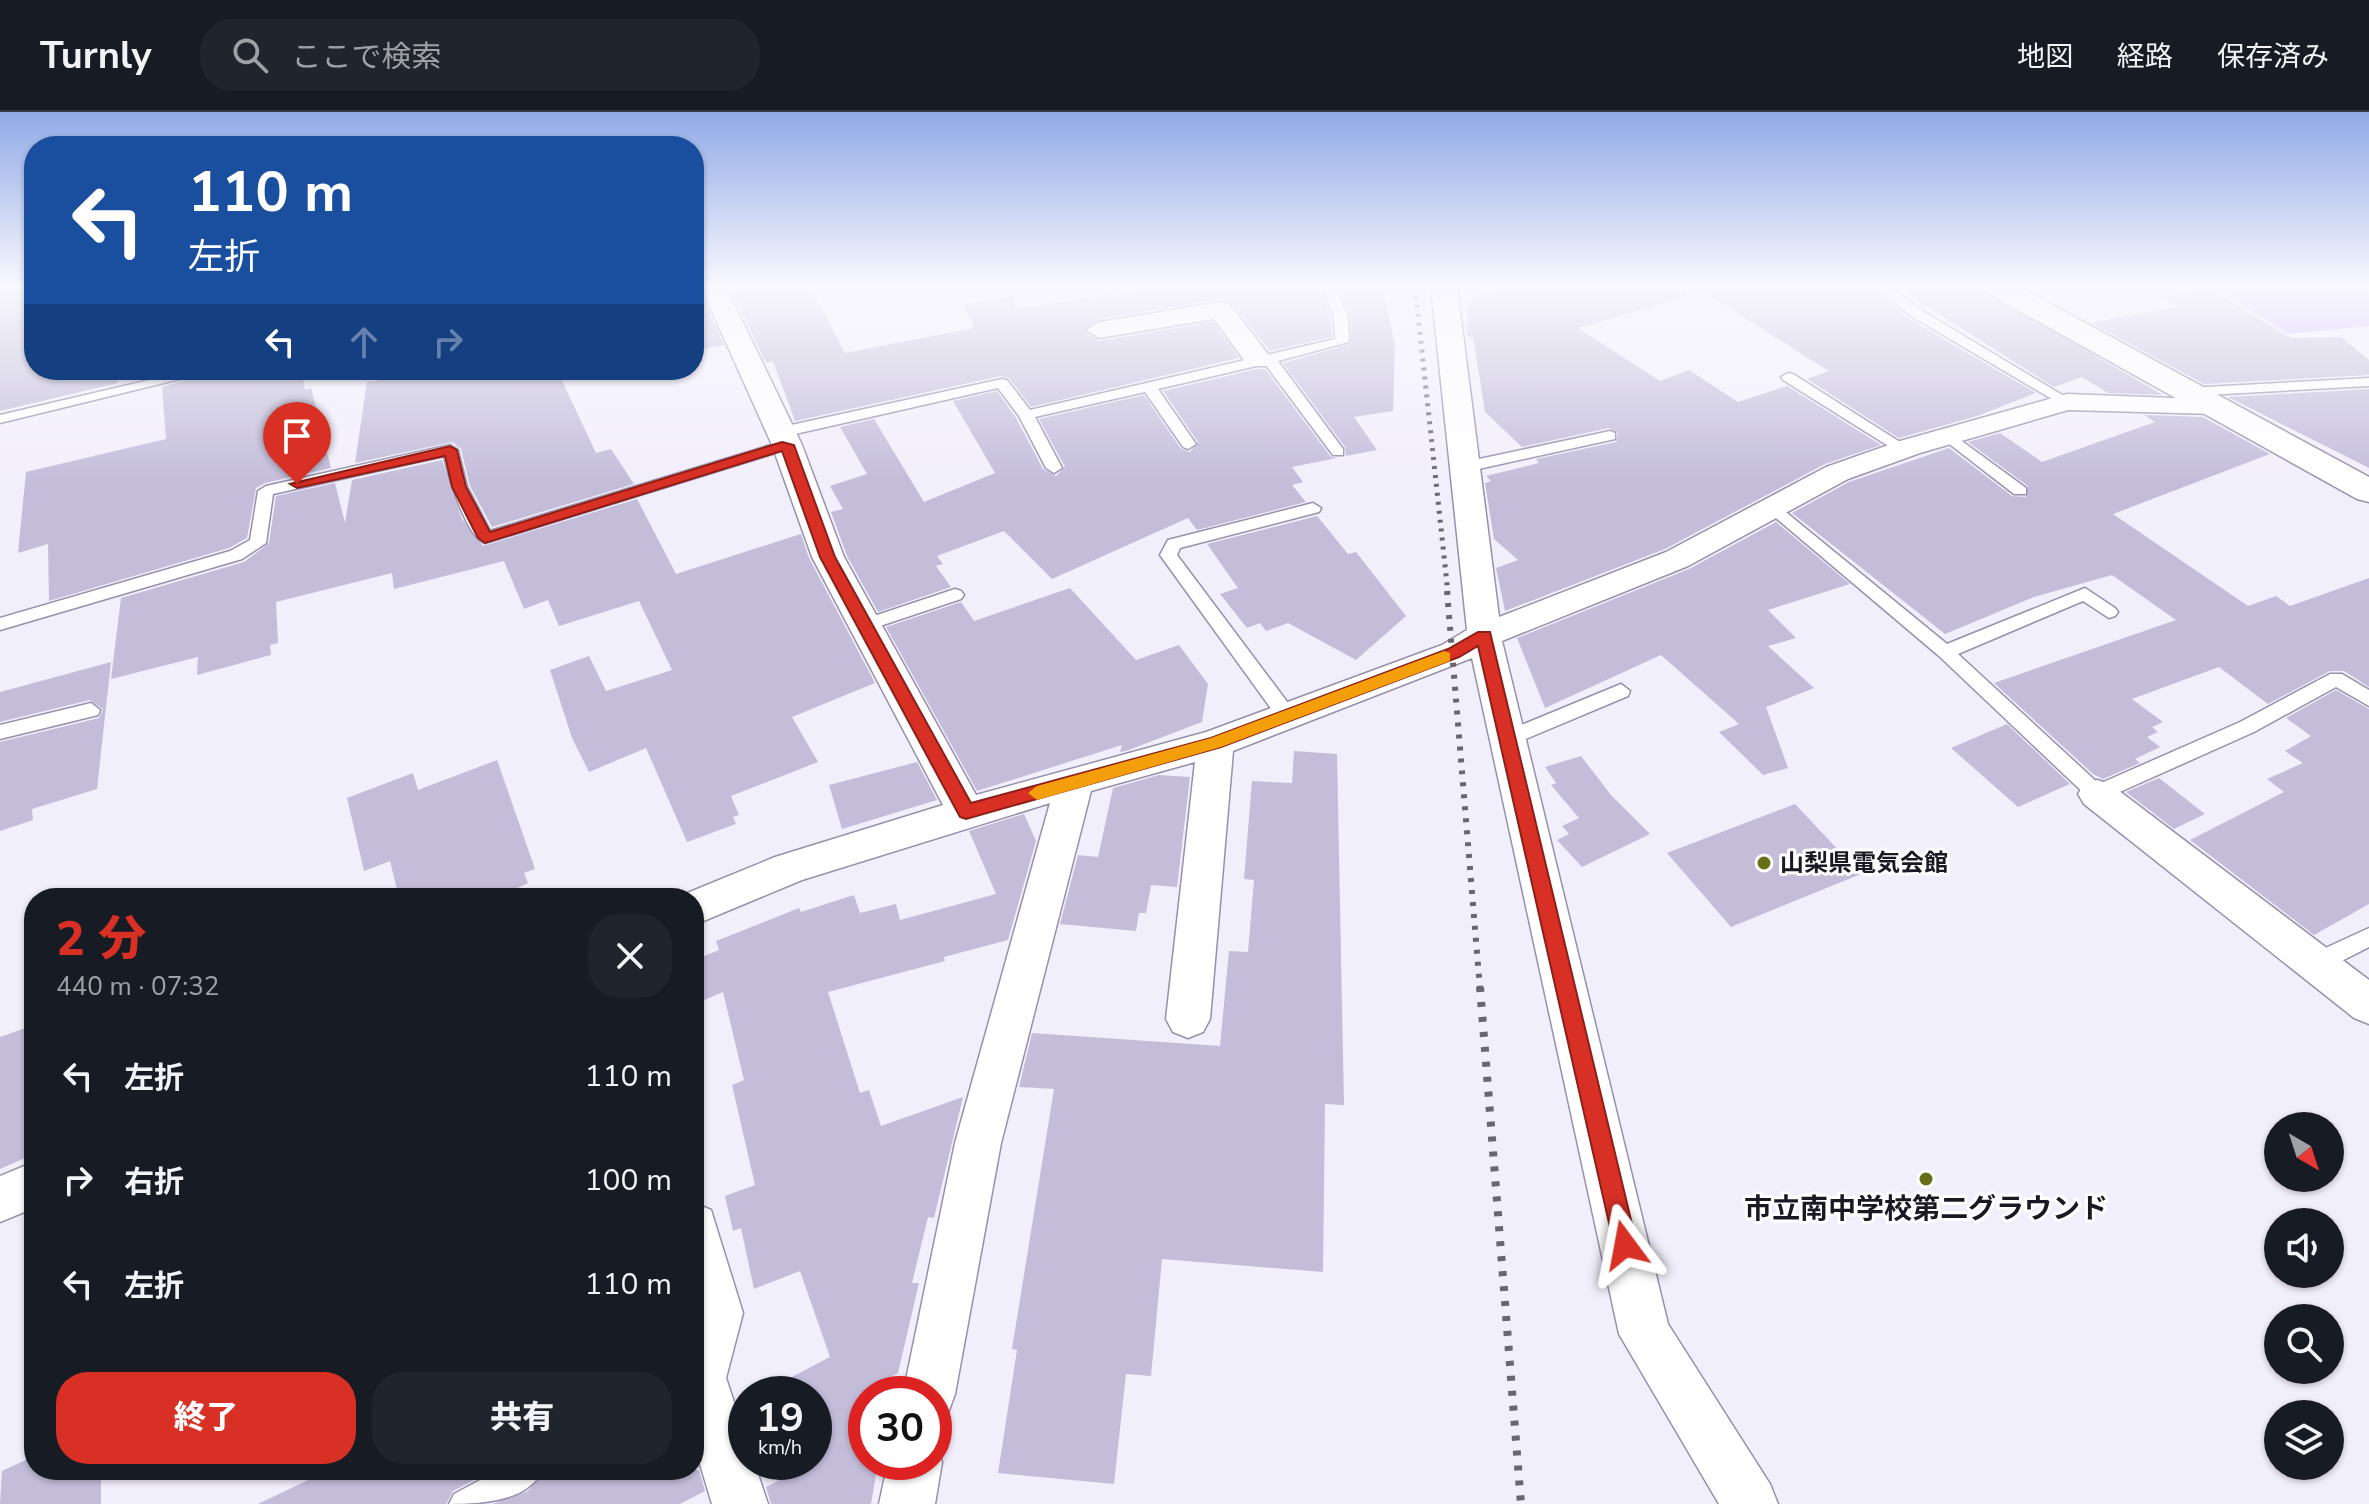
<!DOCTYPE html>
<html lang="ja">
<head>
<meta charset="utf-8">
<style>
  :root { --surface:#171b24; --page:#20242c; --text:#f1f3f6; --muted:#9ea1a6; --line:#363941; --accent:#d93025 }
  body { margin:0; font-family:"Nunito Sans","Noto Sans JP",sans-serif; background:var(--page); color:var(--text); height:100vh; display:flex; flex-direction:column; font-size:30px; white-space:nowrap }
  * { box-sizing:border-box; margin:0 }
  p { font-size:26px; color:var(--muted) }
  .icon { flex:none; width:44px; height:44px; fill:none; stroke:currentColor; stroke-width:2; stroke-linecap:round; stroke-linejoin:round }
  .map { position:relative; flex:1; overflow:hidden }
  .sheet { position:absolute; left:24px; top:776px; width:680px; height:592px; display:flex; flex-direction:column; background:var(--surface); border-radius:32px; box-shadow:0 2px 6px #0004 }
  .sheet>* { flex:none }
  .banner { position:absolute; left:24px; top:24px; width:680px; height:244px; border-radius:32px; box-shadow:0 2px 6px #0004; background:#1a4fa0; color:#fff; overflow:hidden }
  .needle { width:52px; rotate:141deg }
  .buttons { position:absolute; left:2264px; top:1000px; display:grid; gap:16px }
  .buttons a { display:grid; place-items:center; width:80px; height:80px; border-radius:50%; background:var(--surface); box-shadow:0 2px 6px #0004; font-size:40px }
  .speed { position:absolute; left:728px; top:1264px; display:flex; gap:16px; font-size:40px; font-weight:700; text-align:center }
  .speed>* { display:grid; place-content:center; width:104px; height:104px; border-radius:50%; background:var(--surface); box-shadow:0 2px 6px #0004; line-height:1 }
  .speed small { font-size:20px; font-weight:400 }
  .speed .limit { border:12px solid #d22; background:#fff; color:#111 }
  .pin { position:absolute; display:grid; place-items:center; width:68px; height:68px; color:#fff; margin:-82px -34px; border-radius:50% 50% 50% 0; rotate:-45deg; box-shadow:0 0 8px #0007 }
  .pin .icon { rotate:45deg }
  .me { position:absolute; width:88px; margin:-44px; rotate:347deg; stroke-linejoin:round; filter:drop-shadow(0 0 6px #0008) }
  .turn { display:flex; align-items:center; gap:28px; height:168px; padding:0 32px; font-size:36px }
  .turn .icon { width:104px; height:104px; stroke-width:2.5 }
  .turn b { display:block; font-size:56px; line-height:68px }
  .lanes { display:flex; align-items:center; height:76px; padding:0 32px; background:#0003; justify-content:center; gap:40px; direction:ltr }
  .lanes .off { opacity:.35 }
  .round { display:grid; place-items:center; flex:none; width:84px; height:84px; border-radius:32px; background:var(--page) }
  .summary { display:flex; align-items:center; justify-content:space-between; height:136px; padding:0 32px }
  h1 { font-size:48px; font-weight:800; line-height:60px; color:var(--accent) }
  .primary-button { display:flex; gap:16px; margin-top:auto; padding:16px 32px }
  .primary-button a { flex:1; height:92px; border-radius:32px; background:var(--accent); color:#fff; font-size:32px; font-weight:800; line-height:92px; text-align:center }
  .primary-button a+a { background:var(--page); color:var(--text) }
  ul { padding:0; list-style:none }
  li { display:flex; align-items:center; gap:24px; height:104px; padding:0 32px }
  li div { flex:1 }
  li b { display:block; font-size:30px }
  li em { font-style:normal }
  header { display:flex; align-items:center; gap:48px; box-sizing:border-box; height:112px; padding:0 40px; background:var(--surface); border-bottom:2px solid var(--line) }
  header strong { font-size:38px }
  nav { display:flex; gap:44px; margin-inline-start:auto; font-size:28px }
  .search { width:560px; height:72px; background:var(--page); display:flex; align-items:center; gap:20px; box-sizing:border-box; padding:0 28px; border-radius:32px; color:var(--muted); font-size:30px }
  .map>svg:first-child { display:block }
  .green { fill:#c9b8fc }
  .building { fill:#c3bdda }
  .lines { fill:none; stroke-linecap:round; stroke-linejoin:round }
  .service-casing { stroke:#9790ad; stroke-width:3 }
  .minor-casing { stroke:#9790ad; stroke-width:3 }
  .tertiary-casing { stroke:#9790ad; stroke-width:3 }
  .service { fill:#fff; fill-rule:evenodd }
  .minor { fill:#fff; fill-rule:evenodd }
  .tertiary { fill:#fff; fill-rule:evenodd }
  .rail-far2 { stroke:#696671; stroke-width:5; stroke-dasharray:3 6; stroke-linecap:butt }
  .rail-far1 { stroke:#696671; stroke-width:6; stroke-dasharray:4 8; stroke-linecap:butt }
  .rail { stroke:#696671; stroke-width:8; stroke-dasharray:5 10; stroke-linecap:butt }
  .route { fill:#d93025; stroke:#8d1f18; stroke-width:2 }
  .slow { fill:#f59e0b }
  .poi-dot { fill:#666f17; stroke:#fff; stroke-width:3 }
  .labels { text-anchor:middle; stroke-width:6; stroke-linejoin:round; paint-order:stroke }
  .poi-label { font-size:24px; font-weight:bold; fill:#1a1822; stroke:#fff; text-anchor:start }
  .near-poi-label { font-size:28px; font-weight:bold; fill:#1a1822; stroke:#fff }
</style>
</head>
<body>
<header>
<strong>Turnly</strong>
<div class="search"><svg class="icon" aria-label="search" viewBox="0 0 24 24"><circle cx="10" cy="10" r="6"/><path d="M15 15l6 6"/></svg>ここで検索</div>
<nav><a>地図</a><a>経路</a><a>保存済み</a></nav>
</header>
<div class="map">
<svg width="2369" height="1392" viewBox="0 0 2369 1392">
  <rect width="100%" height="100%" fill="#f2effc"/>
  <path class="green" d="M2214 175H2369V214L2288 222Z"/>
  <path class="building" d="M0 175H34V258H117L118 271 0 299Z
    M694 175H698L724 233 694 239Z
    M730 175H811L845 241 974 216 963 192 1012 185 1016 197 1160 175H1319L1331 205 1332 225 1270 239 1232 191 1221 187 1099 207 1083 219 1099 229 1213 210 1239 246 1031 295 1009 266 1001 264 795 309 773 249 766 251Z
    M1338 175H1383L1395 233 1393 299 1354 305 1377 338 1346 344 1345 335 1283 251 1351 232V204Z
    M1503 175H1686L1687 185 1578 216 1660 269 1689 258 1738 290 1787 274 1881 333 1825 352 1665 437 1505 499 1496 456 1518 448 1494 427 1485 371 1491 369 1486 364 1539 351 1536 347 1616 330 1618 321 1609 316 1522 335 1485 300 1473 225H1467L1468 190Z
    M1695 175H1872L1909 207 2036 281 1977 304 1899 326 1807 267 1829 259Z
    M1896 175H1976L2163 283 2108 281 2082 265 2054 275Z
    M2209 176 2291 226 2341 225 2369 248V263L2204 272 2091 211 2176 195 2160 183Z
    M1257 257H1265L1331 345 1337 346 1292 355 1303 370 1292 373 1306 390 1197 418 1188 406 1052 467 1004 419 937 444 943 452 936 454 951 475 878 500 847 444 831 400 843 397 830 374 867 362 840 315 874 307 924 390 995 361 953 289 997 279 1016 306 1043 357 1056 364 1065 355 1039 307 1144 283 1181 337 1190 340 1198 330 1163 279Z
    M220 258H302L305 278 311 276 331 356 265 371 256 376 247 426 229 436 49 489 48 432 18 441 26 360 166 327 162 275Z
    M441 258H446V267L503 258H557L596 341 611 337 634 372 492 415 470 374 461 337 452 330 355 351 367 270Z
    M2369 277V356L2228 285Z
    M2144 303 2203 305 2270 342 2113 402 2248 494 2276 484 2290 494 2369 466V575L2344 559H2330L2268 592 2219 555 2132 587 2163 610 2152 615 2158 620 2147 625 2160 635 2135 647 2140 651 2103 667 2093 662 1994 571 2176 508 2112 463 2034 485 1945 522 1792 401 1849 370 1949 336 2012 384 2026 385 2028 374 1968 330 2000 321 2042 350 2155 310Z
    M442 348 462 407 483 434 637 387 676 462 801 422 809 446 875 571 792 605 818 650 731 684 739 703 733 705 736 712 687 730 646 636 589 660 572 626 550 558 589 544 606 579 672 558 639 489 559 514 548 488 524 497 504 449 394 477 392 461 276 490 278 531 270 533 271 543 197 563 198 545 111 567 121 486 244 450 269 431 276 384 335 371 345 411 352 368Z
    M1317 404 1348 442 1356 440 1406 504 1356 548 1288 511 1266 519 1260 511 1247 516 1220 482 1238 476 1207 432Z
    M1776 410 1850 472 1768 498 1796 526 1768 534 1814 576 1766 595 1788 656 1763 663 1719 620 1739 612 1661 543 1545 596 1517 526 1689 457Z
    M1070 476 1136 548 1179 533 1208 572 1202 610 1126 639 1120 640 1122 633 977 679 886 515 961 490 974 509Z
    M111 550 97 677 32 697 33 708 0 719V630L99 606 103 597 90 588 0 610V580Z
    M2336 578 2369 597V792L2314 823 2190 728 2284 680 2267 667 2303 651 2285 639 2311 624 2286 606Z
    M2007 612 2070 672 2018 695 1951 636Z
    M1294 639 1337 642 1344 993 1325 992 1323 1160 1162 1147 1151 1264 1126 1262 1114 1372 998 1361 1017 1238 1012 1237 1054 977 1019 975 1032 921 1220 934 1229 839 1248 840 1254 768 1244 767 1252 669 1292 671Z
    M1581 644 1611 683 1650 722 1582 755 1557 728 1569 722 1562 714 1579 706 1551 673 1556 671 1545 655Z
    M497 648 535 757 524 761 528 771 513 778 515 786H399L390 749 364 759 347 686 413 661 418 678Z
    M917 650 937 688 842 717 829 673Z
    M1159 663 1190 665 1177 775 1151 773 1146 801H1139L1136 819 1060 812 1078 743 1098 745 1113 676Z
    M2159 666 2205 702 2174 717 2126 680Z
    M1795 692 1861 762 1731 815 1667 741Z
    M1024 702 1036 729 1008 828 944 845 945 849 828 880 860 981 869 978 881 1014 963 985 934 1106 928 1105 912 1171H919L898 1261 874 1273 877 1282H866V1350H878L871 1392H771L766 1375 814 1350V1282H759L830 1245 800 1159 754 1177 741 1116 733 1119 725 1084 755 1073 732 973 744 968 723 880 702 889 694 867V848L719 838 716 829 799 796 801 800 854 783 860 801 896 792 900 808 996 782 969 719Z
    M34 913V1042L0 1057V925Z
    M34 1344V1358H101V1392H0L2 1359Z
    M329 1358H493L453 1379 446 1392H258Z
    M545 1358H699L705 1379 680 1392H492L528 1379Z"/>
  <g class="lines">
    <defs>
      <path id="service" d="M1322 175H1335L1348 204 1349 230 1278 249 1343 337V343H1333L1265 252 1158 277 1196 332 1188 337 1183 335 1145 280 1035 305 1062 356 1054 361 1046 356 1019 304 998 276 782 325 774 320 782 315 1002 267 1007 268 1030 298 1335 227 1334 204Z
        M1875 175H1890L1921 198 2074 290 2072 293H2062L1911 204Z
        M192 258H217L0 311V303Z
        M1788 261 1793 262 1911 337 1908 340H1898L1783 268 1781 265Z
        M2369 266V274L2188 284 2181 280 2188 276Z
        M1610 319 1615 321V327L1465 360 1457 355 1465 350Z
        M1948 319 2026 376V382H2014L1943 327V321Z
        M787 328 795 333 792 336 485 431C466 425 448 363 444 344L273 382 266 431 242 447 0 518V506L230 439 250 428 258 379 266 374 450 333 458 338 467 375 490 419Z
        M1313 391 1321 396 1319 400 1180 436 1177 443 1294 599 1296 604 1294 609H1280L1160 443 1168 428Z
        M1776 392 1947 532 2085 476 2115 496 2118 500 2115 504 2109 506 2083 489 1958 542 2099 672 2240 610 2330 562H2342L2369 578V594L2336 575 2254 620 2104 687H2090L1939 544 1770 401 1768 397Z
        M955 477 961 479 964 483 961 487 865 519 856 513 859 509Z
        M1621 572 1630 579 1628 584 1516 631H1502L1499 626 1502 621Z
        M91 591 100 598 98 603 0 627V613Z
        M2369 816V835L2324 858 2316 860 2308 858 2305 851 2308 844Z
        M499 1358H542C529 1390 479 1392 449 1392L454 1382Z"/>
      <path id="minor" d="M701 175H726L802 333 844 445 976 683 1206 620 1442 533 1467 518 1431 175H1457L1499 505 1666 440 1826 355 1900 329 2067 282 2224 288 2228 294 2224 300 2214 302 2068 298 1920 341 1848 367 1688 454 1502 529 1668 1212 1770 1372 1778 1392H1719L1619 1222 1472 546 1233 639 1210 907 1203 920 1188 926 1173 920 1166 907 1195 650 1091 679 1001 1031 955 1282 948 1301 934 1306V1282H903L955 1031 1050 691 802 768 694 813V786L680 784 775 745 943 693 812 445 772 333Z
        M1221 190 1230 193 1268 242 1271 248 1268 254H1248L1214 207 1099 226 1086 218 1099 210Z
        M2097 668 2110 672 2369 868V912L2354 906 2084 692 2078 682 2084 672Z
        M34 1050V1096L0 1110V1064Z
        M694 1091 711 1098 743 1201 726 1266 746 1326V1350H754L768 1392H712L694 1332Z
        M934 1331 942 1350 935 1392H879L888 1350H934Z"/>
      <path id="tertiary" d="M1983 175H2019L2369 365V390L2357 387 1987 181Z"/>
    </defs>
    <use href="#service" class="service-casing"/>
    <use href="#minor" class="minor-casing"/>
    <use href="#tertiary" class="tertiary-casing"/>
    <use href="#service" class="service"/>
    <use href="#minor" class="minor"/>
    <use href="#tertiary" class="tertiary"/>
    <path class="rail-far2" d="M1415 175 1448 481"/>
    <path class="rail-far1" d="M1447 479 1480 877"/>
    <path class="rail" d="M1480 875 1521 1392"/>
  </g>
  <linearGradient id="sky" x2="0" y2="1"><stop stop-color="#91aae7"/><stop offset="0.47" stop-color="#f9f8fe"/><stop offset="1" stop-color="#f9f8fe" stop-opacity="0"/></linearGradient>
  <rect width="2369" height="370" fill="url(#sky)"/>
  <path class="route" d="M782 330 794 333 835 445 971 691 1211 626 1448 537 1478 520H1490L1637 1133 1634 1141 1625 1144 1617 1141 1614 1133 1478 534 1459 545 1221 635 966 707 960 705 820 445 782 339 485 431 478 426 452 375 445 344 297 376 290 372 450 334 457 338 466 375 490 420Z"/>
  <path class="slow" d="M1444 539 1450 541V549L1221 635 1037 688 1028 681 1037 674 1211 626Z"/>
  <g class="poi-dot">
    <circle cx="1764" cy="751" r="8"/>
    <circle cx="1926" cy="1067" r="8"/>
  </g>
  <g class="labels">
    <g class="poi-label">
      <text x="1780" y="759">山梨県電気会館</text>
    </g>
    <g class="near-poi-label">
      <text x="1926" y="1106">市立南中学校第二グラウンド</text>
    </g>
  </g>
</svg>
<div class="buttons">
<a><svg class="needle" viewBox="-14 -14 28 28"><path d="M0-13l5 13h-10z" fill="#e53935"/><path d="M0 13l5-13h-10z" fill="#9ea1a6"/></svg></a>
<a><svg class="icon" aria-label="sound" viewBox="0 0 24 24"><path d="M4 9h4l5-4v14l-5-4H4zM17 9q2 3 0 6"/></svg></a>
<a><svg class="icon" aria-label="search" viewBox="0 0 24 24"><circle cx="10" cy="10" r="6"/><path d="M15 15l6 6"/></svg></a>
<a><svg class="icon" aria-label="layers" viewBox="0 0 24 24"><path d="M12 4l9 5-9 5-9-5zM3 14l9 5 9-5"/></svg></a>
</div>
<div class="speed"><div>19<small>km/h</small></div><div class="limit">30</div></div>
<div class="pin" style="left:297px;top:372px;background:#d93025"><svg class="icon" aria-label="arrive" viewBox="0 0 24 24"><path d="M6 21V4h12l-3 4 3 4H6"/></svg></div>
<svg class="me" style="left:1625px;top:1133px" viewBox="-20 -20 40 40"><path d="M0-17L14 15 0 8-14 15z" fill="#d93025" stroke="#fff" stroke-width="4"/></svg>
<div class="banner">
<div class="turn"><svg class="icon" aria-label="left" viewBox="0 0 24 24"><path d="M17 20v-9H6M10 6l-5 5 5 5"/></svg><div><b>110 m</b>左折</div></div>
<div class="lanes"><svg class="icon" aria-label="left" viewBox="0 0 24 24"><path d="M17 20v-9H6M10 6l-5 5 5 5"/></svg><svg class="icon off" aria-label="ahead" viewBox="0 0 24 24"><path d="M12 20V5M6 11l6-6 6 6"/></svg><svg class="icon off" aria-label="right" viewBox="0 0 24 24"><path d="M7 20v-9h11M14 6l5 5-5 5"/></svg></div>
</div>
<section class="sheet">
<div class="summary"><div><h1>2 分</h1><p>440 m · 07:32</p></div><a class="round"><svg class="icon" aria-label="close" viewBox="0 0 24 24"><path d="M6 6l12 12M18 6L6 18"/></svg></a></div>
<ul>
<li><svg class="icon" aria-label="left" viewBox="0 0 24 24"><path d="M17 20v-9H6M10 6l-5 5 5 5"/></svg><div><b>左折</b></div><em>110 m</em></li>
<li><svg class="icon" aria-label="right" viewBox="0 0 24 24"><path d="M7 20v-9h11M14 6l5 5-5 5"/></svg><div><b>右折</b></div><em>100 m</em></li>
<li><svg class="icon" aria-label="left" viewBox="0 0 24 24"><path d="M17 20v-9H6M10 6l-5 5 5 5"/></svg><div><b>左折</b></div><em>110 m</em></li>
</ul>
<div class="primary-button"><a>終了</a><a>共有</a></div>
</section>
</div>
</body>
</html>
